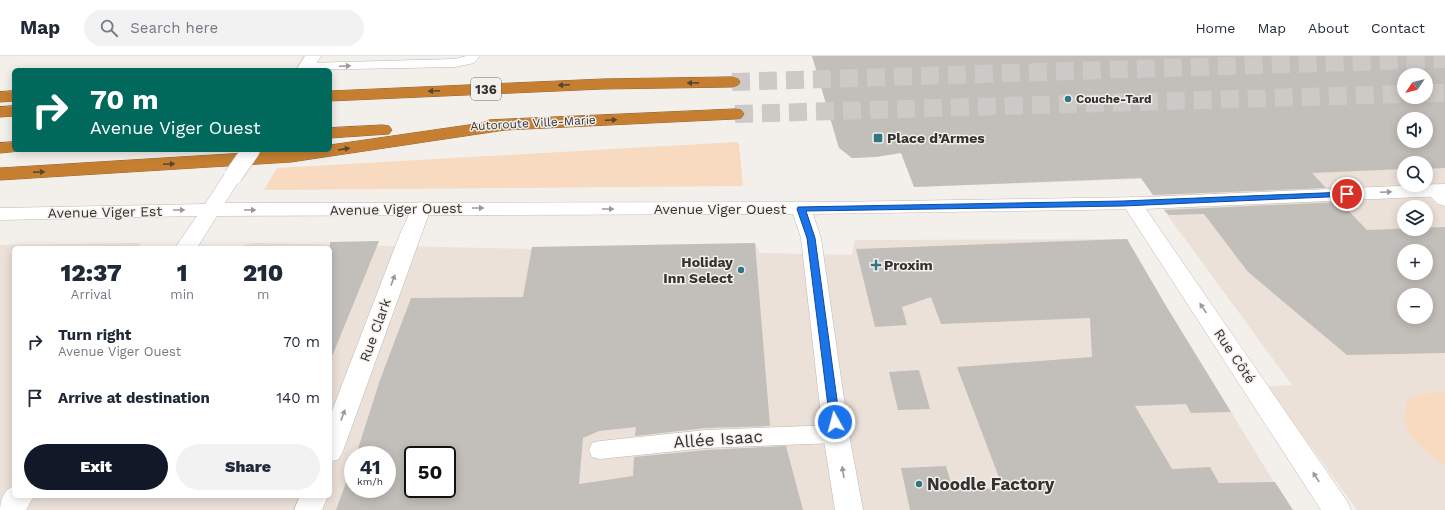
<!DOCTYPE html>
<html lang="en">
<head>
<meta charset="utf-8">
<style>
  :root { --surface:#fff; --page:#f2f2f3; --text:#1f2937; --muted:#747a83; --line:#e0e1e3; --accent:#111827 }
  body { margin:0; font-family:"Work Sans",sans-serif; background:var(--page); color:var(--text); height:100vh; display:flex; flex-direction:column; font-size:15px; white-space:nowrap }
  * { box-sizing:border-box; margin:0 }
  p { font-size:13px; color:var(--muted) }
  .icon { flex:none; width:22px; height:22px; fill:none; stroke:currentColor; stroke-width:2; stroke-linecap:round; stroke-linejoin:round }
  .map { position:relative; flex:1; overflow:hidden }
  .sheet { position:absolute; left:12px; top:190px; width:320px; height:252px; display:flex; flex-direction:column; background:var(--surface); border-radius:6px; box-shadow:0 2px 10px #0003 }
  .sheet>* { flex:none }
  .guide { position:absolute; left:12px; top:12px; width:320px; height:84px; border-radius:6px; box-shadow:0 2px 10px #0003; background:#00695c; color:#fff; overflow:hidden }
  .needle { width:26px; rotate:235deg }
  .fabs { position:absolute; left:1397px; top:12px; display:grid; gap:8px }
  .fabs a { display:grid; place-items:center; width:36px; height:36px; border-radius:50%; background:var(--surface); box-shadow:0 2px 10px #0003; font-size:20px }
  .speed { position:absolute; left:344px; top:390px; display:flex; gap:8px; font-size:20px; font-weight:700; text-align:center }
  .speed>* { display:grid; place-content:center; width:52px; height:52px; border-radius:50%; background:var(--surface); box-shadow:0 2px 10px #0003; line-height:1 }
  .speed small { font-size:10px; font-weight:400 }
  .speed .limit { border:2px solid #111; border-radius:6px; background:#fff; color:#111 }
  .pin { position:absolute; display:grid; place-items:center; width:34px; height:34px; color:#fff; margin:-17px; border:2px solid #fff; border-radius:50%; box-shadow:0 1px 4px #0007 }
  .me { position:absolute; width:44px; margin:-22px; rotate:353deg; stroke-linejoin:round; filter:drop-shadow(0 0 3px #0008) }
  .turn { display:flex; align-items:center; gap:14px; height:84px; padding:0 12px; font-size:18px }
  .turn .icon { width:52px; height:52px; stroke-width:2.5 }
  .turn b { display:block; font-size:28px; line-height:34px }
  .eta { display:flex; justify-content:space-evenly; align-items:center; height:68px; text-align:center }
  .eta b { font-size:24px; font-weight:800; line-height:28px }
  .button { display:flex; gap:8px; margin-top:auto; padding:8px 12px }
  .button a { flex:1; height:46px; border-radius:24px; background:var(--accent); color:#fff; font-size:16px; font-weight:800; line-height:46px; text-align:center }
  .button a+a { background:var(--page); color:var(--text) }
  ul { padding:0; list-style:none }
  li { display:flex; align-items:center; gap:12px; height:56px; padding:0 12px }
  li div { flex:1 }
  li b { display:block; font-size:15px }
  li em { font-style:normal }
  header { display:flex; align-items:center; gap:24px; box-sizing:border-box; height:56px; padding:0 20px; background:var(--surface); border-bottom:1px solid var(--line) }
  header strong { font-size:19px }
  nav { display:flex; gap:22px; margin-inline-start:auto; font-size:14px }
  .search { width:280px; height:36px; background:var(--page); display:flex; align-items:center; gap:10px; box-sizing:border-box; padding:0 14px; border-radius:22px; color:var(--muted); font-size:15px }
  .map>svg:first-child { display:block }
  .built { fill:#ece1d9; fill-rule:evenodd }
  .green { fill:#f7dac0 }
  .building { fill:#c2beba; fill-rule:evenodd }
  .lines { fill:none; stroke-linecap:round; stroke-linejoin:round }
  .highway-tunnel { stroke:#cdc9c6; stroke-width:18; stroke-dasharray:18 9; stroke-linecap:butt }
  .lane-casing { stroke:#bdb9b5; stroke-width:1 }
  .street-casing { stroke:#bdb9b5; stroke-width:1 }
  .secondary-casing { stroke:#bdb9b5; stroke-width:1 }
  .highway-casing { stroke:#936431; stroke-width:1 }
  .lane { fill:#fff; fill-rule:evenodd }
  .street { fill:#fff; fill-rule:evenodd }
  .secondary { fill:#fff; fill-rule:evenodd }
  .highway { fill:#c67f31; fill-rule:evenodd }
  .secondary-bridge-casing { stroke:#bdb9b5; stroke-width:19; stroke-linecap:butt }
  .secondary-bridge { stroke:#fff; stroke-width:18 }
  .oneway { fill:#9a9898 }
  .oneway2 { fill:#584531 }
  .route { fill:#1a73e8; stroke:#114b97 }
  .poi-dot { fill:#327685; stroke:#f3efeb; stroke-width:1.5 }
  .labels { text-anchor:middle; stroke-width:3; stroke-linejoin:round; paint-order:stroke }
  .far-poi-label { font-size:12px; font-weight:bold; fill:#343231; stroke:#f3efeb; text-anchor:start }
  .far-street-label { font-size:12px; fill:#343231; stroke:#f3efeb }
  .shield { fill:#f3efeb; stroke:#6d6b69; stroke-width:1 }
  .shield-label { font-size:13px; font-weight:bold; fill:#343231 }
  .poi-label { font-size:14px; font-weight:bold; fill:#343231; stroke:#f3efeb; text-anchor:start }
  .street-label { font-size:14px; fill:#343231; stroke:#f3efeb }
  .near-street-label { font-size:17px; fill:#343231; stroke:#f3efeb }
  .near-poi-label { font-size:17px; font-weight:bold; fill:#343231; stroke:#f3efeb; text-anchor:start }
</style>
</head>
<body>
<header>
<strong>Map</strong>
<div class="search"><svg class="icon" aria-label="search" viewBox="0 0 24 24"><circle cx="10" cy="10" r="6"/><path d="M15 15l6 6"/></svg>Search here</div>
<nav><a>Home</a><a>Map</a><a>About</a><a>Contact</a></nav>
</header>
<div class="map">
<svg width="1445" height="454" viewBox="0 0 1445 454">
  <rect width="100%" height="100%" fill="#f3efeb"/>
  <path class="built" d="M812 0H1445V454H1357L1267 330 1292 329 1141 123 914 131 898 89 881 100 854 102 848 99 846 94 850 90H838ZM1404 19H1426V41H1404ZM1404 63H1426V85H1404ZM1404 107H1426V129H1404ZM1404 151H1426V173H1404ZM1404 195H1426V217H1404ZM1404 239H1426V261H1404Z
    M1127 183 1167 251 1291 454H0V189L140 187 139 192H14V440H330V192H234L252 187 532 193V191L755 187 760 197 852 199 855 184ZM353 399H387V433H353ZM413 399H447V433H413Z"/>
  <path class="green" d="M737 86 739 88 743 130 264 134 277 112Z
    M1445 335V409C1432 400 1407 383 1405 366 1404 358 1406 351 1408 344L1419 339Z"/>
  <path class="building" d="M812 0H1445V112L1426 113V107H1404V113L1312 117 1326 132 1153 139 1141 122 914 131 901 97 876 101 852 102 839 92ZM1404 19H1426V41H1404ZM1404 63H1426V85H1404Z
    M1340 146 1367 174 1445 171V297L1347 299 1248 216 1204 158 1169 159 1164 154ZM1404 195H1426V217H1404ZM1404 239H1426V261H1404Z
    M1127 183 1166 250 1231 356 1191 357 1186 348 1135 350 1172 413 1210 411 1219 427 1275 426 1293 454H910L901 412 946 410 953 434 1003 432 957 311 1092 301 1090 262 941 268 931 241 902 251 907 269 875 271 856 193Z
    M379 185 331 303H330V186Z
    M755 187 770 370 706 372 635 380 636 371 599 375 583 382 579 428 633 420 634 401 706 394 786 390 803 454H336L353 407V433H387V399H356L380 324 411 242 523 241 532 191ZM413 399H447V433H413Z
    M919 314 930 353 898 354 889 316Z"/>
  <g class="lines">
    <path class="highway-tunnel" d="M732 26 1445 3
      M1426 37H1445
      M735 58 1404 38"/>
    <defs>
      <path id="lane" d="M466 0H480L474 7 455 11 302 14 300 11 301 8 306 7 455 3Z
        M836 369 844 372 847 378 844 384 836 387 706 392 600 403 592 401 589 394 592 387 600 385 706 374Z"/>
      <path id="street" d="M1434 128 1441 130 1445 134V150L1438 148 1424 134 1427 130Z
        M1132 141 1139 143 1347 445 1351 454H1321L1122 147 1125 143Z
        M421 146 428 148 431 152 343 395 339 403 330 406V360L400 178 414 148Z
        M300 440H328L322 454H294Z"/>
      <path id="secondary" d="M305 0H321L312 14H296Z
        M233 114 240 116 242 120 225 147 832 146 1144 141 1445 128V140L1144 153 813 158 821 182 849 378 863 454H835L823 378 801 182 793 158 217 160 197 192H175L197 160 0 164V152L205 148 226 116Z
        M14 430V440H34L26 454H0C0 445 4 433 14 430Z"/>
      <path id="highway" d="M732 21 738 23 740 26 738 29 732 31 603 33 330 45V35L603 23Z
        M14 35V45L0 46V36Z
        M14 50V60L0 61V51Z
        M735 53 741 54 744 58 741 62 735 63 505 74 291 106 0 124V112L294 94H330V89L482 67 489 64Z
        M383 69 389 70 392 74 389 78 330 82V72Z
        M14 86V94L20 95 0 97V87Z"/>
    </defs>
    <use href="#lane" class="lane-casing"/>
    <use href="#street" class="street-casing"/>
    <use href="#secondary" class="secondary-casing"/>
    <use href="#highway" class="highway-casing"/>
    <use href="#lane" class="lane"/>
    <use href="#street" class="street"/>
    <use href="#secondary" class="secondary"/>
    <use href="#highway" class="highway"/>
    <defs>
      <path id="secondary-bridge" d="M233 120 251 94"/>
    </defs>
    <use href="#secondary-bridge" class="secondary-bridge-casing"/>
    <use href="#secondary-bridge" class="secondary-bridge"/>
  </g>
  <defs><path id="oneway-solid" d="M-6-.8H1V-3.2L6.5 0L1 3.2V.8H-6Z"/></defs>
  <g class="oneway">
    <use href="#oneway-solid" transform="translate(345 10) rotate(-2)"/>
    <use href="#oneway-solid" transform="translate(1386 136) rotate(-3)"/>
    <use href="#oneway-solid" transform="translate(478 152)"/>
    <use href="#oneway-solid" transform="translate(608 153)"/>
    <use href="#oneway-solid" transform="translate(179 154)"/>
    <use href="#oneway-solid" transform="translate(250 154)"/>
    <use href="#oneway-solid" transform="translate(393 224) rotate(-70)"/>
    <use href="#oneway-solid" transform="translate(1203 252) rotate(-124)"/>
    <use href="#oneway-solid" transform="translate(343 359) rotate(-70)"/>
    <use href="#oneway-solid" transform="translate(843 416) rotate(-99)"/>
    <use href="#oneway-solid" transform="translate(1316 421) rotate(-123)"/>
  </g>
  <g class="oneway2">
    <use href="#oneway-solid" transform="translate(693 27) rotate(179)"/>
    <use href="#oneway-solid" transform="translate(564 29) rotate(177)"/>
    <use href="#oneway-solid" transform="translate(434 35) rotate(177)"/>
    <use href="#oneway-solid" transform="translate(611 64) rotate(-3)"/>
    <use href="#oneway-solid" transform="translate(344 93) rotate(-9)"/>
    <use href="#oneway-solid" transform="translate(169 108) rotate(-3)"/>
    <use href="#oneway-solid" transform="translate(39 116) rotate(-3)"/>
  </g>
  <path class="route" d="M1347 136 1351 138 1350 140 1123 150 806 155 815 182 840 366 839 369 835 370 831 369 830 366 807 182 797 153 798 151 1123 145Z"/>
  <g class="poi-dot">
    <circle cx="1068" cy="43" r="4"/>
    <rect x="873" y="77" width="10" height="10" rx="2"/>
    <path d="M874 203h4v4h4v4h-4v4h-4v-4h-4v-4h4z"/>
    <circle cx="741" cy="214" r="4"/>
    <circle cx="919" cy="428" r="4"/>
  </g>
  <g class="labels">
    <g class="far-poi-label">
      <text x="1076" y="47">Couche-Tard</text>
    </g>
    <g class="far-street-label">
      <text transform="translate(533 67) rotate(-3)" y="4">Autoroute Ville-Marie</text>
    </g>
    <rect class="shield" x="471" y="22" width="30" height="22" rx="3"/>
    <g class="shield-label">
      <text x="486" y="38">136</text>
    </g>
    <g class="poi-label">
      <text x="887" y="87">Place d’Armes</text>
      <text x="733" y="211" text-anchor="end">Holiday<tspan x="733" dy="16">Inn Select</tspan></text>
      <text x="884" y="214">Proxim</text>
    </g>
    <g class="street-label">
      <text transform="translate(396 153) rotate(-1)" y="5">Avenue Viger Ouest</text>
      <text x="720" y="158">Avenue Viger Ouest</text>
      <text transform="translate(105 156) rotate(-1)" y="5">Avenue Viger Est</text>
      <text transform="translate(375 274) rotate(-70)" y="5">Rue Clark</text>
      <text transform="translate(1235 300) rotate(56)" y="5">Rue Côté</text>
    </g>
    <g class="near-street-label">
      <text transform="translate(718 383) rotate(-4)" y="6">Allée Isaac</text>
    </g>
    <g class="near-poi-label">
      <text x="927" y="434">Noodle Factory</text>
    </g>
  </g>
</svg>
<div class="fabs">
<a><svg class="needle" viewBox="-14 -14 28 28"><path d="M0-13l5 13h-10z" fill="#e53935"/><path d="M0 13l5-13h-10z" fill="#747a83"/></svg></a>
<a><svg class="icon" aria-label="sound" viewBox="0 0 24 24"><path d="M4 9h4l5-4v14l-5-4H4zM17 9q2 3 0 6"/></svg></a>
<a><svg class="icon" aria-label="search" viewBox="0 0 24 24"><circle cx="10" cy="10" r="6"/><path d="M15 15l6 6"/></svg></a>
<a><svg class="icon" aria-label="layers" viewBox="0 0 24 24"><path d="M12 4l9 5-9 5-9-5zM3 14l9 5 9-5"/></svg></a>
<a>+</a>
<a>−</a>
</div>
<div class="speed"><div>41<small>km/h</small></div><div class="limit">50</div></div>
<div class="pin" style="left:1347px;top:138px;background:#d93025"><svg class="icon" aria-label="arrive" viewBox="0 0 24 24"><path d="M6 21V4h12l-3 4 3 4H6"/></svg></div>
<svg class="me" style="left:835px;top:366px" viewBox="-20 -20 40 40"><circle r="17" fill="#1a73e8" stroke="#fff" stroke-width="3"/><path d="M0-11L8 9 0 5-8 9z" fill="#fff"/></svg>
<div class="guide">
<div class="turn"><svg class="icon" aria-label="right" viewBox="0 0 24 24"><path d="M7 20v-9h11M14 6l5 5-5 5"/></svg><div><b>70 m</b>Avenue Viger Ouest</div></div>
</div>
<section class="sheet">
<div class="eta">
<div><b>12:37</b><p>Arrival</p></div>
<div><b>1</b><p>min</p></div>
<div><b>210</b><p>m</p></div>
</div>
<ul>
<li><svg class="icon" aria-label="right" viewBox="0 0 24 24"><path d="M7 20v-9h11M14 6l5 5-5 5"/></svg><div><b>Turn right</b><p>Avenue Viger Ouest</p></div><em>70 m</em></li>
<li><svg class="icon" aria-label="arrive" viewBox="0 0 24 24"><path d="M6 21V4h12l-3 4 3 4H6"/></svg><div><b>Arrive at destination</b></div><em>140 m</em></li>
</ul>
<div class="button"><a>Exit</a><a>Share</a></div>
</section>
</div>
</body>
</html>
